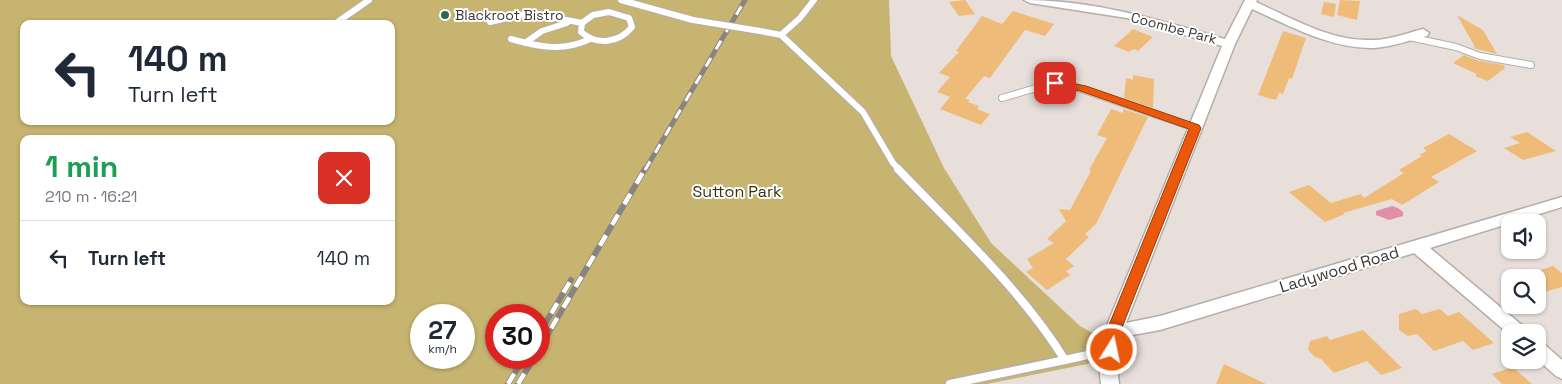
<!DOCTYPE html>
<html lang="en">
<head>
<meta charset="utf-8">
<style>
  :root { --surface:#fff; --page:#f6f6f7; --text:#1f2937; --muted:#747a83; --line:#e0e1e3 }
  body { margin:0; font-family:"Space Grotesk",sans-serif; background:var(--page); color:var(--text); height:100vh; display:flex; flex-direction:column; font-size:19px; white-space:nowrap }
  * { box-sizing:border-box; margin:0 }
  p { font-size:16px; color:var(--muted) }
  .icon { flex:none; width:28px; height:28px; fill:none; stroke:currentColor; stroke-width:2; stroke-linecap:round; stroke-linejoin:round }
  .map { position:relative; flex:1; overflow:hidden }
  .drawer { position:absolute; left:20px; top:135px; width:375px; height:170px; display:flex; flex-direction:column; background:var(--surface); border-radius:10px; box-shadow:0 1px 4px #0004 }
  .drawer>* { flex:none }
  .guide { position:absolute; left:20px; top:20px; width:375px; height:105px; border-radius:10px; box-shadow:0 1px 4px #0004; background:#fff; color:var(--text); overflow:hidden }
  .tools { position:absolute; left:1501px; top:214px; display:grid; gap:10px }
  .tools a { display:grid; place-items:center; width:45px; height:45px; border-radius:10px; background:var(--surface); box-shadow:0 1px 4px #0004; font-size:25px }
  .speed { position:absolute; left:410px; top:304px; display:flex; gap:10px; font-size:25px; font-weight:700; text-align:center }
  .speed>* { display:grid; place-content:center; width:65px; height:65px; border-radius:50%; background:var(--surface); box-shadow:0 1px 4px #0004; line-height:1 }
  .speed small { font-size:12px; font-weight:400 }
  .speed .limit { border:8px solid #d22; background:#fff; color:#111 }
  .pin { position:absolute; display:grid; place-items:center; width:42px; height:42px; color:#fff; margin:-21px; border-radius:10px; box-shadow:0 2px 8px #0006 }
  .me { position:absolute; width:55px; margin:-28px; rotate:10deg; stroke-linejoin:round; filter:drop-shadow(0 0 4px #0008) }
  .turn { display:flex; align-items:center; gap:18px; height:105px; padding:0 25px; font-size:22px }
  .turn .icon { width:65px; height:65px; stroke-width:2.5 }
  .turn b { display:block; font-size:35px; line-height:42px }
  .round { display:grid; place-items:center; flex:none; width:52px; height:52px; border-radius:10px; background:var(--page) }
  .head { display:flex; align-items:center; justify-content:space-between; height:85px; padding:0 25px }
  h1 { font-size:30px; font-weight:600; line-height:38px; color:#1e9e55 }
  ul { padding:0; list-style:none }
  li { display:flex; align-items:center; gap:15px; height:75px; padding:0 25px; border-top:1px solid var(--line) }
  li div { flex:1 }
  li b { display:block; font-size:19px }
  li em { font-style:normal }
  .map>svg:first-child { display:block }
  .green { fill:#c6b470; fill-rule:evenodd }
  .water { fill:#e18fa8 }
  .building { fill:#efbb78 }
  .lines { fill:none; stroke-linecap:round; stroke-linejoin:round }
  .service-far1-casing { stroke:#b5ada9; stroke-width:8 }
  .service-casing { stroke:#b5ada9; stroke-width:11 }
  .minor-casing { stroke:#b5ada9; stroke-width:3 }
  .service-far1 { stroke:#fff; stroke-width:6 }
  .service { stroke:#fff; stroke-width:8 }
  .minor { fill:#fff; fill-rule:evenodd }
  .rail-far1-casing { stroke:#898481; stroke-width:5 }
  .rail-casing { stroke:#898481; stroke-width:6 }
  .rail-far1 { stroke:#fff; stroke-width:3; stroke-dasharray:10; stroke-linecap:butt }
  .rail { stroke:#fff; stroke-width:4.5; stroke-dasharray:12; stroke-linecap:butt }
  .service-bridge-casing { stroke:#b5ada9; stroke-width:8; stroke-linecap:butt }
  .service-bridge { stroke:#fff; stroke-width:6 }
  .route { fill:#ea580c; stroke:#983908 }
  .poi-dot { fill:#2a6651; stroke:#fff; stroke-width:2 }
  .labels { text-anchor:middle; stroke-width:4; stroke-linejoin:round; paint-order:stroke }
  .far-poi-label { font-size:14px; fill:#3b3836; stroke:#fff; text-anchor:start }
  .far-street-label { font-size:14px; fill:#3b3836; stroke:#fff }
  .park-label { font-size:16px; fill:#39300d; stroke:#fff }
  .street-label { font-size:16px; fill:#3b3836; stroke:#fff }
</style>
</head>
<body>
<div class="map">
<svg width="1562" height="384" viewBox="0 0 1562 384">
  <rect width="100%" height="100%" fill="#e8dfdb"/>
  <path class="green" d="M0 0H889L891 56 944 168 991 243 1080 326 1104 339 1097 362 987 384H0ZM24 24H391V121H24ZM24 139H391V301H24ZM421 315H464V358H421ZM496 315H539V358H496Z"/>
  <path class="water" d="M1392 206 1398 208 1403 212V216L1389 220 1376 215V211Z"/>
  <path class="building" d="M965 0 975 14 959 16 949 2Z
    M1340 0 1360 1 1357 20 1337 15Z
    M1324 2 1336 4 1334 17 1321 14Z
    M1013 11 1054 24 1045 36 1025 30 990 78 984 76 965 99 970 100 968 102 979 106 977 109 990 114 981 125 940 109 950 97 937 92 950 77 939 73 959 52 956 51 982 16 1002 24Z
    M1457 15 1483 30 1497 54 1473 48 1475 47Z
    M1133 29 1153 37 1138 51 1134 49 1129 52 1114 46Z
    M1283 31 1306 38 1292 79 1289 78 1283 94 1279 93 1276 100 1258 95Z
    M1464 55 1479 61 1504 65 1505 68 1488 81 1475 76 1477 74 1453 63Z
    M1133 75 1154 79 1153 108 1124 98 1126 78 1133 80Z
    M1111 109 1123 113V109L1148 117 1096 224 1085 234 1089 237 1066 259 1074 266 1066 271 1070 275 1047 290 1026 272 1033 268 1027 259 1054 243 1047 239 1066 221 1059 209 1070 210 1091 171 1089 170 1107 138 1097 135Z
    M1527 132 1556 151 1523 160 1504 148 1520 143 1510 137Z
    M1449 134 1477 151 1431 177 1439 182 1402 205 1392 199 1343 213 1345 214 1325 222 1289 192 1309 185 1331 203 1361 194 1364 198 1404 173 1399 170 1422 156 1419 155 1427 151 1423 148Z
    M1553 266 1562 273V287L1538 294V271Z
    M1416 309 1422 314 1440 309 1448 316 1459 312 1494 343 1473 350 1463 341 1434 351 1417 334 1408 336 1399 330V314Z
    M1363 330 1402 368 1381 375 1367 361 1334 373 1321 359 1315 357 1308 350 1310 341 1327 336 1330 340Z
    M1224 364 1266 384H1216Z
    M1513 367 1532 384H1502L1492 374Z"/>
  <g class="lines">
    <defs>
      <path id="service-far1" d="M621 0 693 20
        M609 12 629 18 632 27C619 43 597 46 581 32L582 23 593 15Z
        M490 22 530 13 582 23
        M336 23 369 0
        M760 31 781 35 863 112 893 163 900 170
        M781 35 800 18 814 0
        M1409 37 1456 47 1480 56 1531 65
        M511 39C539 47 563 52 590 39
        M525 43 542 31 567 23
        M1002 98 1043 86 1069 85 1195 128"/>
      <path id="service" d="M898 169C956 230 1020 288 1065 360L1110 350
        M950 384 1065 360"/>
      <path id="minor" d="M1024 0C1094 0 1159 20 1225 39L1245 0H1257L1256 2C1293 19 1332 42 1373 40 1390 40 1407 33 1423 29L1429 33 1427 36C1410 40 1392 47 1374 48 1331 49 1290 26 1252 9L1235 44 1126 323 1160 316 1562 197V207L1430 248 1524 327 1527 332H1510V335L1414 253 1160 330 1122 337 1117 365 1119 384H1101L1099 365 1105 330 1222 46 1127 18 1030 3Z
        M1538 342 1544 344 1562 360V379L1556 376 1538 360Z"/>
    </defs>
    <use href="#service-far1" class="service-far1-casing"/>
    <use href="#service" class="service-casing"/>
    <use href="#minor" class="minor-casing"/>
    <use href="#service-far1" class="service-far1"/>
    <use href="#service" class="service"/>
    <use href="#minor" class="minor"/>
    <defs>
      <path id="rail-far1" d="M645 170 745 0"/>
      <path id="rail" d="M539 334 571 280
        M539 349 645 169
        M508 384 524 358
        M518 384 534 358"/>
    </defs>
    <use href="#rail-far1" class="rail-far1-casing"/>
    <use href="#rail" class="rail-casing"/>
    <use href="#rail-far1" class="rail-far1"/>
    <use href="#rail" class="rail"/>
    <defs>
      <path id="service-bridge" d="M693 20 760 31"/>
    </defs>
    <use href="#service-bridge" class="service-bridge-casing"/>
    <use href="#service-bridge" class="service-bridge"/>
  </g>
  <path class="route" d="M1055 80 1086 86 1199 125 1201 128 1121 330 1116 354 1112 355 1107 354 1105 350 1107 330 1189 129 1080 91 1051 85V81Z"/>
  <circle class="poi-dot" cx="445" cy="15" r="5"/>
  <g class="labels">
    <g class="far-poi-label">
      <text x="455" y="20">Blackroot Bistro</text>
    </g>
    <g class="far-street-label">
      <text transform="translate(1174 28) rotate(15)" y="5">Coombe Park</text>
    </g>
    <g class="park-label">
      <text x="737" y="197">Sutton Park</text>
    </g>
    <g class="street-label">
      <text transform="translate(1339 269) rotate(-17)" y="6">Ladywood Road</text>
    </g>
  </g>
</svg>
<div class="tools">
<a><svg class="icon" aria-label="sound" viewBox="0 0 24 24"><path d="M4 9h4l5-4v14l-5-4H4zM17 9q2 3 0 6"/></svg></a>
<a><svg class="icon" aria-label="search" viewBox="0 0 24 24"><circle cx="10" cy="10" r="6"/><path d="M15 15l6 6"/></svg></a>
<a><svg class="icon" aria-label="layers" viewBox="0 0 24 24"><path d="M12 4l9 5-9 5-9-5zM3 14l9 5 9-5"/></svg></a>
</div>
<div class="speed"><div>27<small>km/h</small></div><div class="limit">30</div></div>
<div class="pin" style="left:1055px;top:83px;background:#d93025"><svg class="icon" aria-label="arrive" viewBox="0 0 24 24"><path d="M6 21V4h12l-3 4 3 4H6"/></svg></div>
<svg class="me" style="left:1112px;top:350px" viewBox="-20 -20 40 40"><circle r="17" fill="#ea580c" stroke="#fff" stroke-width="3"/><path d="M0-11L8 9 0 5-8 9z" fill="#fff"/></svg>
<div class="guide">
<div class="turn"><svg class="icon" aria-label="left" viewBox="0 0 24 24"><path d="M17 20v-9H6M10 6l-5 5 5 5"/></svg><div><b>140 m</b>Turn left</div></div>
</div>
<section class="drawer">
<div class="head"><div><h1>1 min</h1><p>210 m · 16:21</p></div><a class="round" style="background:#d93025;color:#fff"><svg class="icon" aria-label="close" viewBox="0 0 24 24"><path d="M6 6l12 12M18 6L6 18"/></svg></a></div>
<ul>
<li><svg class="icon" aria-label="left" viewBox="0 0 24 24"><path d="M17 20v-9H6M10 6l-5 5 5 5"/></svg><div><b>Turn left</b></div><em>140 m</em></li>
</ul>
</section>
</div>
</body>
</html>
